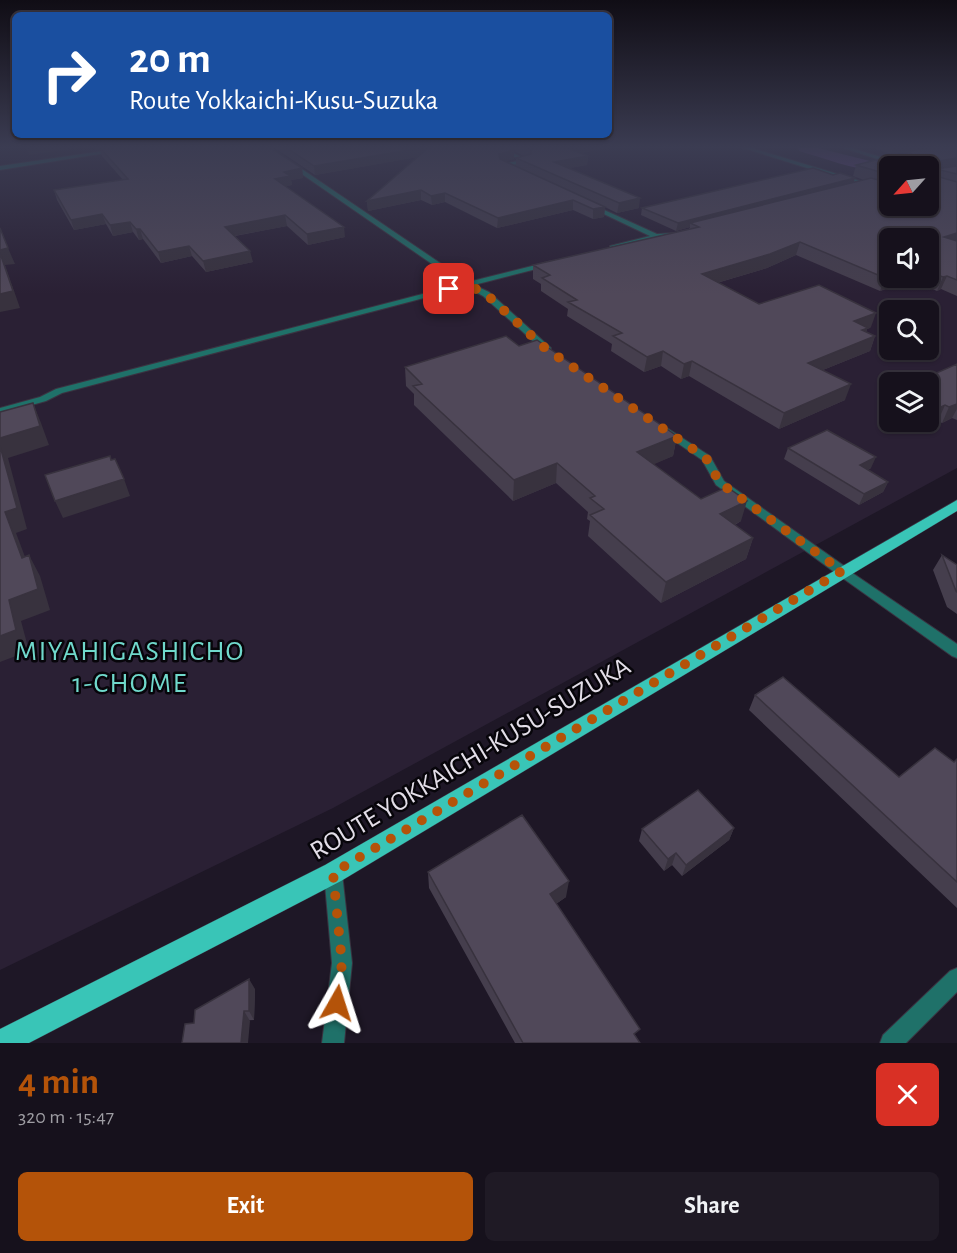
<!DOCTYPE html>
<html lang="en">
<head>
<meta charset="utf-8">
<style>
  :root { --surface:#16111c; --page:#1f1a25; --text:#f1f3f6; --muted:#9e9da3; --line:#35313b; --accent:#b45309 }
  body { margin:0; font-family:"Alegreya Sans",sans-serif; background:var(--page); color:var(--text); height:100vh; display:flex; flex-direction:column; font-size:22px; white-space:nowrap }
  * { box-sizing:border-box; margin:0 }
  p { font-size:20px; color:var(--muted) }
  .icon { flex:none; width:33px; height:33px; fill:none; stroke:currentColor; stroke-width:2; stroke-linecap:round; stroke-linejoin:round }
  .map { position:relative; height:1043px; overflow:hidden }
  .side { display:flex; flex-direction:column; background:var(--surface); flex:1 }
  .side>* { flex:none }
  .top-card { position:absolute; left:12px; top:12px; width:600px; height:126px; border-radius:9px; box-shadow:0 2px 4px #0004,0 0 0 2px var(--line); background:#1a4fa0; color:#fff; overflow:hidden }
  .needle { width:39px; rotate:243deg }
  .fabs { position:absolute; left:879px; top:156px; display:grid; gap:12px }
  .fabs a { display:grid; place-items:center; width:60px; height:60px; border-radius:9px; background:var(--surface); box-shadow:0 2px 4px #0004,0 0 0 2px var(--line); font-size:30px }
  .pin { position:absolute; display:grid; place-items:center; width:51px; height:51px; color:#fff; margin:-26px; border-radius:12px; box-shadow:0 3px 9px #0006 }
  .me { position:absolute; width:66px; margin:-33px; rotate:6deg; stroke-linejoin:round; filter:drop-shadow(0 0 4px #0008) }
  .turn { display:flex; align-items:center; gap:21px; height:126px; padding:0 18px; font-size:27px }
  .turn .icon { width:78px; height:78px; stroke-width:2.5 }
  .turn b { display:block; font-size:42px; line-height:51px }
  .round { display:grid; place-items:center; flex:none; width:63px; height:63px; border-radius:9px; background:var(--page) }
  .head { display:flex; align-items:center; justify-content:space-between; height:102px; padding:0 18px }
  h1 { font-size:36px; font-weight:700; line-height:45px; color:var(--accent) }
  .action { display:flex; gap:12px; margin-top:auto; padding:12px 18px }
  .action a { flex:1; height:69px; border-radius:9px; background:var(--accent); color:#fff; font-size:24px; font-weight:700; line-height:69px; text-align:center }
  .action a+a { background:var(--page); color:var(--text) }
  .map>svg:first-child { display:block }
  .built { fill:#2a2034; fill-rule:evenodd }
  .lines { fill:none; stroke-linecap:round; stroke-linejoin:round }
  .canal { fill:#654286; fill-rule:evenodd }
  .lane-casing { stroke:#3a3341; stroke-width:2 }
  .street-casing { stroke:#3a3341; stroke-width:2 }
  .primary-casing { stroke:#3a3341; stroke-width:1 }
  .lane { fill:#1f7169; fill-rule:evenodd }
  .street { fill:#1f7169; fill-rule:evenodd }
  .primary { fill:#39c5b7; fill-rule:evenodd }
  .wall { fill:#453e4d; fill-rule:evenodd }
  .shaded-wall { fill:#38323e }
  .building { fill:#504859; stroke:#38323e; stroke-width:1.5 }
  .route { stroke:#b45309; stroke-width:10; stroke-dasharray:0 18 }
  .labels { text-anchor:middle; stroke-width:5; stroke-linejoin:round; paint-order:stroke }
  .near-street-label { font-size:27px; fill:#e3dee8; stroke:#07050a }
  .near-neighbourhood-label { font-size:28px; letter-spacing:1.5px; fill:#70d9cc; stroke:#07050a }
</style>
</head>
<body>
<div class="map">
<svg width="957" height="1043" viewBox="0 0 957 1043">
  <rect width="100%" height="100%" fill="#1e1726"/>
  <path class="built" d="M0 148H957L890 166V206H928L957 196V468L333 808 0 970ZM890 238H928V278H890ZM890 310H928V350H890ZM890 382H928V422H890Z"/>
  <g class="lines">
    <path class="canal" d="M798 148H818L878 163 957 157V165L890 166V170C859 173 828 159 799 151Z"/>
    <defs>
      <path id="lane" d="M123 148H137L0 170V166Z
        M264 148H271L468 282 552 261V265L474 285 489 292 551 348V352H545L483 296 466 287 62 393 46 401 0 414V408L40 397 56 389 461 284Z
        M494 148H502L530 161 509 166 514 169 509 170 500 165 521 160Z
        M743 148H752L890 190V194Z
        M843 148H852L881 157 923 153 926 155 889 160 906 166H899Z
        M587 204H591L657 234 674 233 677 235 610 248V246L650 236 587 206Z
        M664 426 710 456 724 481 847 568 848 571 847 574H837L716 485 702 460 660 431 659 429Z"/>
      <path id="street" d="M842 566 957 644V658L952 656 837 574 836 571 837 568Z
        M333 864 340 866 342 873 352 963 344 1043H322L332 963 324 873 326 866Z
        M957 968V992L906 1043H880L883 1035 950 971Z"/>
      <path id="primary" d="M957 500V511L341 881 29 1043H0V1029L325 865Z"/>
    </defs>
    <use href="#lane" class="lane-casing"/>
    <use href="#street" class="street-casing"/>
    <use href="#primary" class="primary-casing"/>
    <use href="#lane" class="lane"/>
    <use href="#street" class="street"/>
    <use href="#primary" class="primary"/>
  </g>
  <path class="wall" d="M95 148H271L302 168 303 178 291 180 292 185 286 186 345 237 308 245 287 226 235 236 253 262 206 272 192 256 161 263 143 239 139 240 133 232 113 236 106 224 74 230 57 200 54 190 123 180 102 156 100 149 96 150Z
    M275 148H608L580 153 588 156 587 165 569 168 639 208 617 213 605 207 604 217 593 219 573 210 497 228 445 202 432 205 421 200 368 211 367 201 417 157 315 175ZM514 151 524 156 516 158V166L505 161 514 159Z
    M873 148H957V296L941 289 937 291 911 280 880 291 796 255 767 268 717 283 759 304 871 327 867 329 866 332 875 336 870 351 823 370 845 400 779 429 689 376 681 379 661 366 644 372 611 351 612 344 567 316 568 309 541 291V284L533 279V265L689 229 690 227 676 231 641 215 642 208 854 182 864 180 853 176 856 165 906 157 908 152 891 154ZM890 166 928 206H890ZM928 238V278H890Z
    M519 346 677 436 673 456 653 464 701 499 741 521 735 525 753 538 746 559 661 603 588 536 590 521 587 519 588 512 556 483 513 501 414 405V394L406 386 405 367Z
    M957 364V420L952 418 942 423 938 421 933 423 928 421V382Z
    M788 448 871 468 868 470 888 482 883 492 859 505 784 459Z
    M942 555 957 565V614L947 607 933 570Z
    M755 695 899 777 954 762 957 759V908L749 710Z
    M734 828 729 840 682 876 672 865 664 871 639 841 642 829Z
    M428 872 566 897 556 904 640 1043H515L429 888Z
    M255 989 254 1020 194 1023Z"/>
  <path class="shaded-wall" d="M26 148H79L29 155Z
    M421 148H429L430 155 315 175 314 166Z
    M565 148H608L565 156Z
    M893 148H953L891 154Z
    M514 150V159L499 163V154Z
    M588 156 587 165 554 171V162Z
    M957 158V168L936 169 935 172 928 173 932 162Z
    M302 168 303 178 291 180 292 185 277 188 275 179 284 172Z
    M855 178 853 185 690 223V227L676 231 678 223Z
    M421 190V200L368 211 367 201Z
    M445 193V202L432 205 431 196Z
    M640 198 639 208 617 213 619 203Z
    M573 200V210L497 228 498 218Z
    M605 207 604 217 593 219V209Z
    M102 214 106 224 74 230 71 220Z
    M285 215 287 226 228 237 225 227Z
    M130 222 133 232 113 236 110 225Z
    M344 227 345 237 308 245 307 234Z
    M136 229H140L143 239 139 240Z
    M957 233V244L944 237Z
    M800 242 796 255 767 268 699 288 702 274Z
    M189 246 192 256 161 263 158 252Z
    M8 248 15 264 5 265 20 308 0 312V250Z
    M250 251 253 262 206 272 203 261Z
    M890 276V278H912L911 280 880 291 885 278Z
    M947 276 941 289 937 291 943 277Z
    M876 313 871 327 867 329 863 341 875 336 870 351 803 378 808 363 854 321Z
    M663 351 661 366 644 372 647 357Z
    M692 361 689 376 681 379 684 364Z
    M851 384 845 400 779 429 784 413Z
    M33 403 41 423 49 445 8 458 27 529 16 533 33 578 22 558 5 512 0 446V438Z
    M957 404V409L952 418 942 423 949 407Z
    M945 405 938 421 933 423 941 407Z
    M677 436 673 456 634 473 637 452Z
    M876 457 871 468 855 476 860 465Z
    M557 463 556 483 513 501 514 480Z
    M124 479 130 496 63 518 55 501Z
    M888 482 883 492 859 505 864 494Z
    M747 501 741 521 715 535 720 514Z
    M753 538 746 559 661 603 666 582Z
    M29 555 40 576 50 610 21 621 29 651 0 662V636L9 600Z
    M734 828 729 840 682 876 686 865Z
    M676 853 672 865 664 871 668 859Z
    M569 881 566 897 547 910 550 894Z
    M249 979 255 989 254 1020 249 1011Z
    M244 1011 250 1021 248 1043H241Z"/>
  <path class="building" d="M100 148H271L302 168 284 172 290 176 275 179 344 227 307 234 285 215 225 227 250 251 203 261 189 246 158 252 140 229H136L130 222 110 225 102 214 71 220 54 190 128 179Z
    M287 148H421L314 166Z
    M428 148H508L514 150 499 154 500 159 605 207 593 209 573 200 498 218 445 193 431 196 421 190 367 201Z
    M527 148H568L588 156 554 162 640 198 619 203 516 158 531 154V150Z
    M934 148H957V158L932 162V175L957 182V233L944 237 957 241V280L947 276 943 277 928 272V238H890V276L885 278 800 242 770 254 702 274 759 304 819 285 876 313 854 321 868 328 862 330 875 336 808 363 851 384 784 413 692 361 684 364 663 351 647 357 613 336 622 333 568 302 577 300 542 278 550 275 533 265 699 227 690 223 871 178 890 183V206H928V166H890V175L856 165 896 155 910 157 912 154 908 152 915 150Z
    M957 166V174L936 169Z
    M813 168 833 175 840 173 855 178 678 223 642 208Z
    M0 228 8 248 0 250Z
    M0 253 13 291 0 294Z
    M506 336 519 346 537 340 677 436 637 452 701 499 727 487 747 501 720 514 753 538 666 582 590 515 604 509 590 498 595 496 557 463 514 480 413 386 422 384 405 367Z
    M957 364V404L949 407 945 405 941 407 928 401V382H916Z
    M33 403 40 426 0 438V412Z
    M827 430 876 457 860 465 888 482 864 494 788 448Z
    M0 446 17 508 5 512 22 558 29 555 38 589 9 600 16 630 0 636Z
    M110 456 111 460 115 459 124 479 55 501 45 475Z
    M942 555 957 565V592L956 591Z
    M783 677 899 777 935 748 954 762 957 759V882L755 695Z
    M698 790 734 828 686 865 676 853 668 859 642 829Z
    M522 815 569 881 550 894 640 1029 634 1034 640 1043H523L428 872Z
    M249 979V1011H244L241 1043H182L185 1024 194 1023 195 1010Z"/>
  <linearGradient id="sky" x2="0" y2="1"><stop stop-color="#100d15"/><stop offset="0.5" stop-color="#3b3c52"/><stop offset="1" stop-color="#3b3c52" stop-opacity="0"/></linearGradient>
  <rect width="957" height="294" fill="url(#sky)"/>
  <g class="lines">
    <path class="route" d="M337 1003 342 963 333 873 842 571 720 483 706 458 545 348 486 294 466 284 449 289"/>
  </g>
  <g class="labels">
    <g class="near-street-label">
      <text transform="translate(470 758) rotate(-31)" y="9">ROUTE YOKKAICHI-KUSU-SUZUKA</text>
    </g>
    <g class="near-neighbourhood-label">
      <text x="130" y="660">MIYAHIGASHICHO<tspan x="130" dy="32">1-CHOME</tspan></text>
    </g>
  </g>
</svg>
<div class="fabs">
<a><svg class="needle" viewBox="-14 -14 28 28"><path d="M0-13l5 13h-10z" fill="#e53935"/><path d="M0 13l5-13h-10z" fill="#9e9da3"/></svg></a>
<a><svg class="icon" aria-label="sound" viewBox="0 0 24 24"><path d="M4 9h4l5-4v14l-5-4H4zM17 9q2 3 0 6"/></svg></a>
<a><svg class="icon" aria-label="search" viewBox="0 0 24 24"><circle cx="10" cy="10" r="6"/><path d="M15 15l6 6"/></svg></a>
<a><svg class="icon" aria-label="layers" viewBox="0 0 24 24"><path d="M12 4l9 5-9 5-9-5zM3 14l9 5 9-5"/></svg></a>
</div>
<div class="pin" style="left:449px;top:289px;background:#d93025"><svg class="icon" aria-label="arrive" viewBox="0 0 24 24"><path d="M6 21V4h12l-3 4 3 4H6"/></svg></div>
<svg class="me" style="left:337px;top:1003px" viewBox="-20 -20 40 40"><path d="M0-17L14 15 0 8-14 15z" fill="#b45309" stroke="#fff" stroke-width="4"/></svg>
<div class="top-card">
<div class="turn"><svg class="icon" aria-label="right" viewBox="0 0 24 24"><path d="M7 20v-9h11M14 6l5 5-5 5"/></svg><div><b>20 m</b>Route Yokkaichi-Kusu-Suzuka</div></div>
</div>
</div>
<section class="side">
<div class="head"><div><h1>4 min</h1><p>320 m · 15:47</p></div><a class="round" style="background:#d93025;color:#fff"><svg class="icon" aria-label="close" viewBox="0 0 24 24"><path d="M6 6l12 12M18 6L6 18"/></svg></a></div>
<div class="action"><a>Exit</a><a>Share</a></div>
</section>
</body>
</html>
